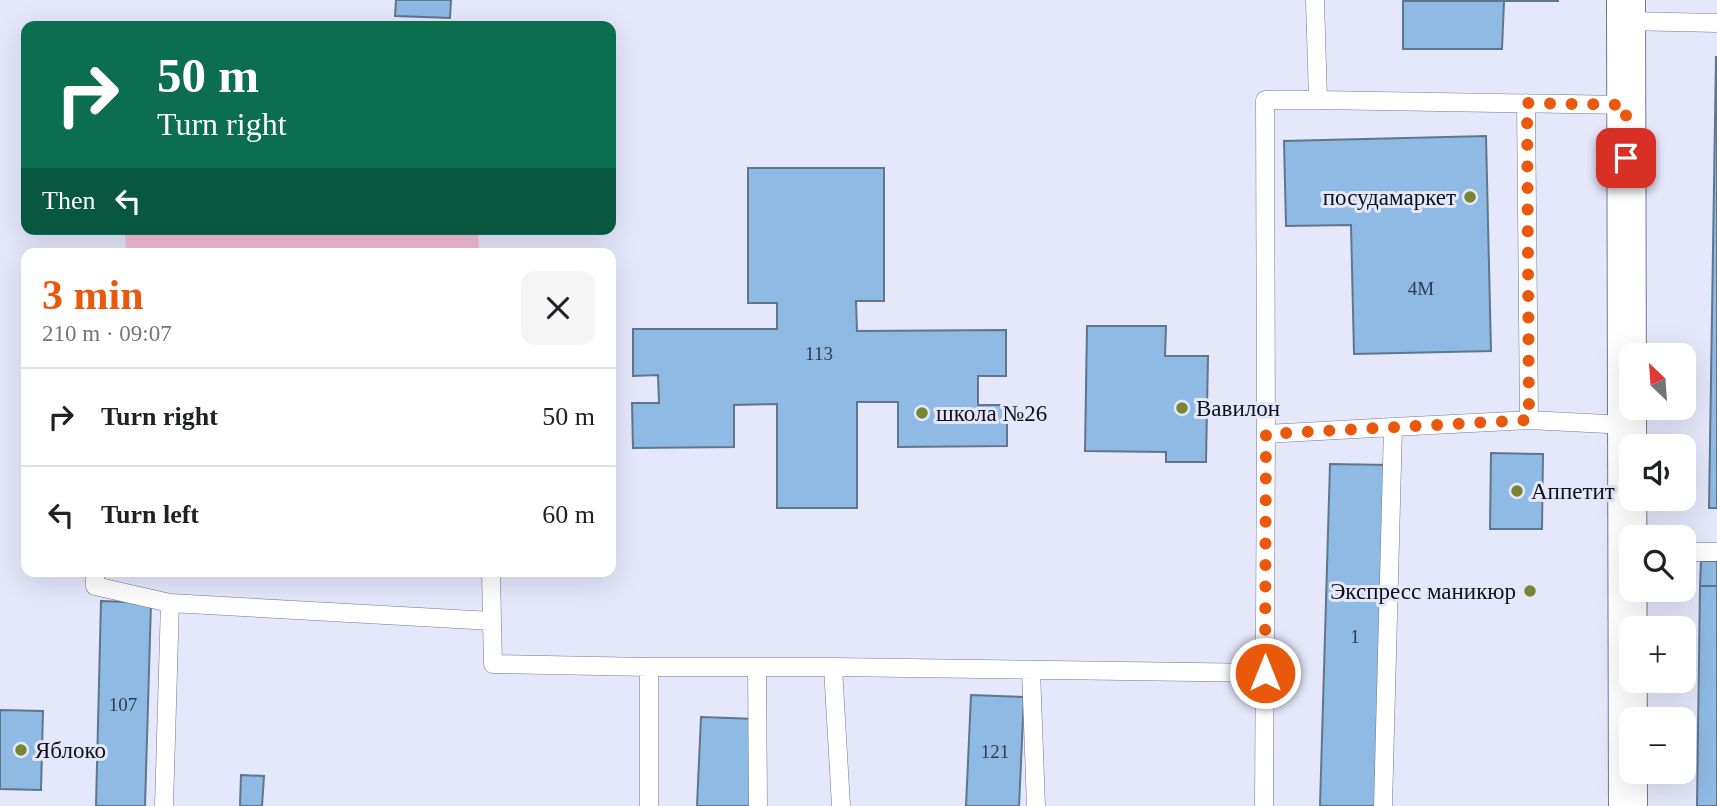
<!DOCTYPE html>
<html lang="en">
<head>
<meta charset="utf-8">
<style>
  :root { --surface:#fff; --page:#f6f6f6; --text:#202124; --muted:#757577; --line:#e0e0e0; --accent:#ea580c }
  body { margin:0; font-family:Georgia,serif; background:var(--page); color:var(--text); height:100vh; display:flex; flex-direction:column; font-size:26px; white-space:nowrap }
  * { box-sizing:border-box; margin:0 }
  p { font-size:23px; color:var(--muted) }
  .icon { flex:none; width:38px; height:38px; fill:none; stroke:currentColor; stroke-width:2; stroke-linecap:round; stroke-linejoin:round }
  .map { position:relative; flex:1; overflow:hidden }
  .side { position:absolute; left:21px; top:248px; width:595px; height:329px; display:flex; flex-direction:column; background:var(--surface); border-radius:14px; box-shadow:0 7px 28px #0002 }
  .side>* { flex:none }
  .guide { position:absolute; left:21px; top:21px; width:595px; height:214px; border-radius:14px; box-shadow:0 7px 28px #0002; background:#0b6e4f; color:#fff; overflow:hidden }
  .needle { width:46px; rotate:335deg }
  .buttons { position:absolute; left:1619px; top:343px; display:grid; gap:14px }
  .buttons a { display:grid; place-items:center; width:77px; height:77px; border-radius:14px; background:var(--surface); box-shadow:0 7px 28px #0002; font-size:35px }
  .pin { position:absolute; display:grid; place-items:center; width:60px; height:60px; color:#fff; margin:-30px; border-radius:14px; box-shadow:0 4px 10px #0006 }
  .me { position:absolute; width:77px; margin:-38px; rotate:0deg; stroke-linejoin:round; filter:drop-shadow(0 0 5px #0008) }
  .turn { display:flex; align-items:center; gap:24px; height:147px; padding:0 21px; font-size:32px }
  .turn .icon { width:91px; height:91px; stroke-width:2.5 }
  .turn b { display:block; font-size:49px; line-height:60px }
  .then { display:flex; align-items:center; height:66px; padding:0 21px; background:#0003; gap:14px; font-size:26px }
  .round { display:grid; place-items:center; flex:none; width:74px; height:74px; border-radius:14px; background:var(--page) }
  .headline { display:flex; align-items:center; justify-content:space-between; height:119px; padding:0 21px }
  h1 { font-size:42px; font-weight:700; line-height:52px; color:var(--accent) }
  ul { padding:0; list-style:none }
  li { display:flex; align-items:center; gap:21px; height:98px; padding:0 21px; border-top:2px solid var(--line) }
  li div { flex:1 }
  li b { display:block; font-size:26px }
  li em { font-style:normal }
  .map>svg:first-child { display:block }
  .green { fill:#f4bed9 }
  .building { fill:#8fbae4; stroke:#5f768d; stroke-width:2 }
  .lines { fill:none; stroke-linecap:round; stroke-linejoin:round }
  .service-casing { stroke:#747793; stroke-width:19 }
  .secondary-casing { stroke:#747793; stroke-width:40 }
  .service { stroke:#fff; stroke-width:18 }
  .secondary { stroke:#fff; stroke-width:38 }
  .route { stroke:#ea580c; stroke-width:12; stroke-dasharray:0 21.6 }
  .poi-dot { fill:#798532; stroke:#e5e7fb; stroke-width:2.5 }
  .labels { text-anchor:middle; stroke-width:6; stroke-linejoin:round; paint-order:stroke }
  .number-label { font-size:19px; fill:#2f3a4d }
  .poi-label { font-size:23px; fill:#0f101b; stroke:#e5e7fb; text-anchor:start }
</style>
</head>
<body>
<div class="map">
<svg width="1717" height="806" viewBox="0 0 1717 806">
  <rect width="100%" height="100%" fill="#e5e7fb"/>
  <path class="green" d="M125 229H478L479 254H126Z"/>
  <path class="building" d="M396 0H451L450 18 395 16Z
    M1504 0H1558V1H1504Z
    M1403 1H1504L1502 49H1403Z
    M1716 57H1717V508H1709Z
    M1486 136 1491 351 1354 354 1351 225 1286 226 1284 141Z
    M748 168H884V301H856L857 331 1006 330V376H978V405H1007V446L898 447V402H857V508H777V404L734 405V447L633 448 632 403H659L658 375 633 376V329H777V303H748Z
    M1087 326H1166L1165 356H1208L1206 462H1166V452L1085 451Z
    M1491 453 1543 454 1542 529H1490Z
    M1330 464 1389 465 1380 806H1320Z
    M1701 561H1717V586H1700Z
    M1700 586H1717V806H1697Z
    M101 601 151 603 145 806H96Z
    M971 695 1024 697 1019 806H966Z
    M0 710 43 711 41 790 0 789Z
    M701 717 755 719 751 806H697Z
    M241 775 264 776 262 806H240Z"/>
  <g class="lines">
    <defs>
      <path id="service" d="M1315 0 1318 100 1626 105
        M1626 21 1717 23
        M1318 100H1265L1266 434 1393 427
        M1526 103 1529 420 1627 425
        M1684 552H1717
        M95 572V586L170 603 492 621 491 572
        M492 621 493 664 649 667
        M757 667 758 806
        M1031 670 1036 806
        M164 806 170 603
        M649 806V667H833
        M841 806 833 667 1265 673
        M1264 806 1266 434
        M1383 806 1393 427 1529 420"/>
      <path id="secondary" d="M1626 0 1628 806"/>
    </defs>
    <use href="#service" class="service-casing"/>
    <use href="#secondary" class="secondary-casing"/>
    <use href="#service" class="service"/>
    <use href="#secondary" class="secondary"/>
  </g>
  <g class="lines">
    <path class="route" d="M1265 673 1266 434 1529 420 1527 103 1626 105V158"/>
  </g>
  <g class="poi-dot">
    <circle cx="1470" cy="197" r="7"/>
    <circle cx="1182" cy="408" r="7"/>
    <circle cx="922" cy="413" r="7"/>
    <circle cx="1517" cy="491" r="7"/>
    <circle cx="1530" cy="591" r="7"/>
    <circle cx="21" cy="750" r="7"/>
  </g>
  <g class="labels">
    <g class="number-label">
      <text x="1421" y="295">4М</text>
      <text x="819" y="360">113</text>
      <text x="1355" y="643">1</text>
      <text x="123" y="711">107</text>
      <text x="995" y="758">121</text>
    </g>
    <g class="poi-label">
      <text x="1456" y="205" text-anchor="end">посудамаркет</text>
      <text x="1196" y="416">Вавилон</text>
      <text x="936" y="421">школа №26</text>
      <text x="1531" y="499">Аппетит</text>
      <text x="1516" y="599" text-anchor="end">Экспресс маникюр</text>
      <text x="35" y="758">Яблоко</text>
    </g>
  </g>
</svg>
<div class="buttons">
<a><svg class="needle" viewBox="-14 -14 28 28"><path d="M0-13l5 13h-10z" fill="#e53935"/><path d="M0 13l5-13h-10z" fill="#757577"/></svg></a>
<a><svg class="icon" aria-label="sound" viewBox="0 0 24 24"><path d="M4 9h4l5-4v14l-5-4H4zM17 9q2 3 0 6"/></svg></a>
<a><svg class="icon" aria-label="search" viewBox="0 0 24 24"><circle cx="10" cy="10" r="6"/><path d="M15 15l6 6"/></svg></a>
<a>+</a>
<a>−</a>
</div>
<div class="pin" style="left:1626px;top:158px;background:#d93025"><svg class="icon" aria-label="arrive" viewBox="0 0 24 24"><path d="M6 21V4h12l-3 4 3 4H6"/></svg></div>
<svg class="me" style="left:1265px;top:673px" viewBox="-20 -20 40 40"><circle r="17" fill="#ea580c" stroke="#fff" stroke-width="3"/><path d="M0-11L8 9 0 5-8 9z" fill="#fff"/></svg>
<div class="guide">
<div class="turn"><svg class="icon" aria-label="right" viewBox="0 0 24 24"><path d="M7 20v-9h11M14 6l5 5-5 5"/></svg><div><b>50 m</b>Turn right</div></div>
<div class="then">Then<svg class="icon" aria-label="left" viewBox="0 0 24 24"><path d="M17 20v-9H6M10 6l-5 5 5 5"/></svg></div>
</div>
<section class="side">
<div class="headline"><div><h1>3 min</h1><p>210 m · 09:07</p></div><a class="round"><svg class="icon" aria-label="close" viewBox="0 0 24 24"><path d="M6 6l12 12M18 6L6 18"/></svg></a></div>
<ul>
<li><svg class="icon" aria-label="right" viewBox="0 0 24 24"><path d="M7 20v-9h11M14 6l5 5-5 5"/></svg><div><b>Turn right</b></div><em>50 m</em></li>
<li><svg class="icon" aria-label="left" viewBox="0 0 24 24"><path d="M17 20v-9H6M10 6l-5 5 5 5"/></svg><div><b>Turn left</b></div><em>60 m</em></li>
</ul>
</section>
</div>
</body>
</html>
